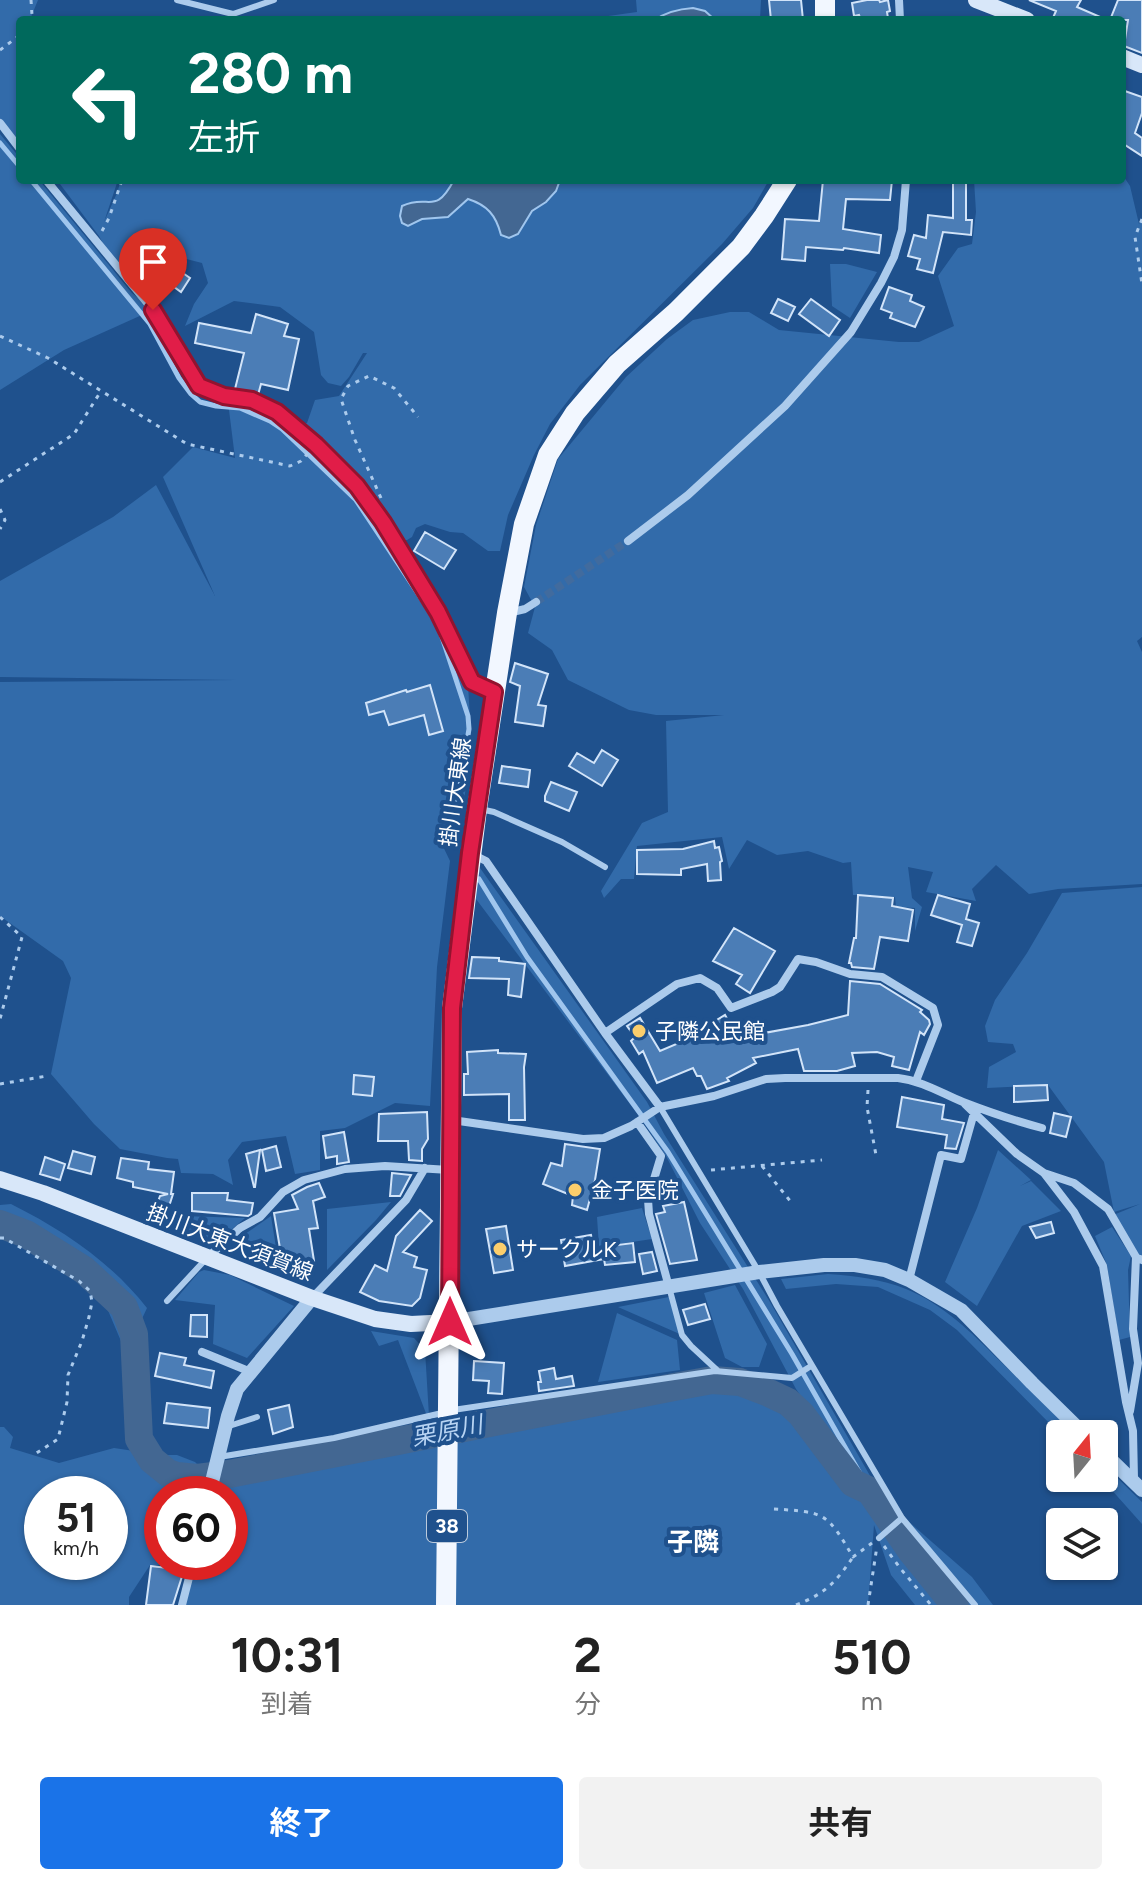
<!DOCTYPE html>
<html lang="ja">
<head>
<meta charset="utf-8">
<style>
  :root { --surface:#fff; --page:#f2f2f2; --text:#222; --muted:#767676; --accent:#1a73e8 }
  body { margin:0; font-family:Figtree,"Noto Sans JP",sans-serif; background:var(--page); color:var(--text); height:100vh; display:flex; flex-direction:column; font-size:30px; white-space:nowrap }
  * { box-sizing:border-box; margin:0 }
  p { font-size:26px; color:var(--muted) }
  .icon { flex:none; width:44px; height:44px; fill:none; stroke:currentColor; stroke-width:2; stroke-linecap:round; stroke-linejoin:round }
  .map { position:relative; height:1605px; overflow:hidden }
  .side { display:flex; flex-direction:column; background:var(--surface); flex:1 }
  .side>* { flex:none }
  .hud { position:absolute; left:16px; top:16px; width:1110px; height:168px; border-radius:8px; box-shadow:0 2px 6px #0004; background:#00695c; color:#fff; overflow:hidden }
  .needle { width:52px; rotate:18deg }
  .buttons { position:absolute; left:1046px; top:1420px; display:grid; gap:16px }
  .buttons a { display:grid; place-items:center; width:72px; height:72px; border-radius:8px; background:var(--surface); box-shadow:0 2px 6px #0004; font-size:40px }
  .speed { position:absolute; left:24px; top:1476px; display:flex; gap:16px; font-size:40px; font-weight:700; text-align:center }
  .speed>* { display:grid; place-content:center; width:104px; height:104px; border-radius:50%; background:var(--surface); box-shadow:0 2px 6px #0004; line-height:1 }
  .speed small { font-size:20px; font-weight:400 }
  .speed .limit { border:12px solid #d22; background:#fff; color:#111 }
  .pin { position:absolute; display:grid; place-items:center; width:68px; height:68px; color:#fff; margin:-82px -34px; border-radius:50% 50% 50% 0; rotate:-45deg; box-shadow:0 0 8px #0007 }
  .pin .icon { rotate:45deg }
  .me { position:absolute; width:88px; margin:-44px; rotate:0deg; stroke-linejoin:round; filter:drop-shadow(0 0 6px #0008) }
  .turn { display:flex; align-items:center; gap:28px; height:168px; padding:0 40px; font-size:36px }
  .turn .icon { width:104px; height:104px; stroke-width:2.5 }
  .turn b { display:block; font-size:56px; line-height:68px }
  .eta { display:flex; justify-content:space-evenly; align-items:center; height:136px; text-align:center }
  .eta b { font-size:48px; font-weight:700; line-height:56px }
  .primary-button { display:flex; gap:16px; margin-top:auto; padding:16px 40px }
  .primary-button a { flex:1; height:92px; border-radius:8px; background:var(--accent); color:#fff; font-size:32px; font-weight:700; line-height:92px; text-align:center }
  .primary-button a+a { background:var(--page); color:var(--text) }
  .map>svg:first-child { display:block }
  .green { fill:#326baa; fill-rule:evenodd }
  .water { fill:#436792; stroke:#a0c6ee; stroke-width:2 }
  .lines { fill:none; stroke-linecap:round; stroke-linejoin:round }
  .stream { stroke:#a0c6ee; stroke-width:5 }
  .river { stroke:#436792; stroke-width:28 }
  .building { fill:#4b7db6; stroke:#d2e4f9; stroke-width:2 }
  .minor-tunnel { stroke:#416b9e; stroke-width:8; stroke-dasharray:8 4; stroke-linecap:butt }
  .path { stroke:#accbec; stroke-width:3; stroke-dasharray:4 6; stroke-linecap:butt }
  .service { stroke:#accbec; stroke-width:6 }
  .minor { stroke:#accbec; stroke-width:8 }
  .tertiary { stroke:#accbec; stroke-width:14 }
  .secondary { stroke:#d8e7f9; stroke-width:16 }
  .primary { stroke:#f2f7ff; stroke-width:20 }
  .route-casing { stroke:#92132f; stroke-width:20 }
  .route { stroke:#e11d48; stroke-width:14 }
  .poi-dot { fill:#fbce6c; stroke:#1f518d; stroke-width:3 }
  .labels { text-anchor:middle; stroke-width:8; stroke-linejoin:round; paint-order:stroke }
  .shield { fill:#1f518d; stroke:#bccbdd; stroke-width:2 }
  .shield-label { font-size:20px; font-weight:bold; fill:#fff }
  .street-label { font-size:22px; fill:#fff; stroke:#1f518d }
  .poi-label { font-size:22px; fill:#fff; stroke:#1f518d; text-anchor:start }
  .water-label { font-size:24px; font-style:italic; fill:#b8d4f3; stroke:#1f518d }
  .quarter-label { font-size:26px; font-weight:bold; fill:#fff; stroke:#1f518d }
</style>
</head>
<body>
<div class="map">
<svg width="1142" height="1605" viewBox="0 0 1142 1605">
  <rect width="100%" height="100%" fill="#1f518d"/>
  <path class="green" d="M0 0H38L31 17 33 20H20V146L9 136 0 119Z
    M636 0H761L760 20H594L601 17 637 12Z
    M0 134 20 158V180H39L132 293 153 310 64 350 0 390Z
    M1122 174 1130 186 1139 224 1142 219V637L1137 641 1142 652V884L1058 889 1029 894 996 865 972 889 976 901 926 892 933 872 908 867 912 898 922 907 915 931V908L896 907 895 897 853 895 851 862 843 863 808 851 777 855 747 840 729 869 722 837 637 846 634 879H621L604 898 601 891 642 823 668 812 666 721 724 715H656L629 710 568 680 552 650 528 633 535 607 524 587 536 525 558 459 626 377 667 339 693 320 730 312H749L779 330 899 342H919L954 326 938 276 958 248 972 244 976 212 974 180H1122Z
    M57 180H118L104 222 117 193 121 180H769L753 208 722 244 580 385 550 424 534 455 508 515 500 551H488L463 533 450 532 425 524 416 528 412 537 407 540H404L413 569 411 587 436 606 468 685 471 734 456 744 455 741 453 749 471 754 460 826 437 834 450 861 437 967 430 1106 395 1103 345 1128 320 1131V1170L295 1174 286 1136 242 1142 228 1160 233 1185 213 1174 181 1173 178 1159 167 1158 120 1149 94 1124 51 1074 71 978 63 961 0 916V682L236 680 0 677V581L113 517 156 485 215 596 163 477 193 447 235 458 228 402 294 428 307 423 315 400 339 396 367 353H363L349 377 341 386 328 383 321 375 314 332 280 307 234 301 185 326 194 304 208 283 202 263 159 252 132 285 112 260 99 236Z
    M830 264H846L877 272 850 318 832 306Z
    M480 868 647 1102 664 1134 770 1302 884 1500 972 1577 993 1605H915L891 1575 874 1525 868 1605H184L195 1562H230V1494H212L215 1484 327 1459 422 1445 490 1426 557 1417 604 1413 658 1398 742 1387 768 1397 785 1407 858 1498 832 1459 817 1420 796 1389 743 1289 700 1223 666 1156 642 1120 473 895Z
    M1142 887V1260L1111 1216 1140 1204 1114 1212 1104 1162 1048 1085 987 1088 989 1067 1016 1052 1013 1044 988 1042 985 1026 995 1000 1027 953 1062 893Z
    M998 1150 1031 1180 1020 1186 1031 1181 1061 1211 1022 1226 977 1306 945 1282 977 1208Z
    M391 1202 376 1220 327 1270V1209Z
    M11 1204C63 1230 111 1262 147 1308L126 1353 104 1301 91 1286 0 1235V1205Z
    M642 1208 652 1239 599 1247 597 1217Z
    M183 1216 245 1218 217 1242 182 1228Z
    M271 1216 278 1260 232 1243Z
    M1112 1227 1131 1256 1128 1270 1130 1337 1119 1340 1107 1265 1095 1236Z
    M204 1270 230 1275 294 1306 247 1358 213 1344 215 1305 175 1300 199 1272Z
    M828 1274C856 1276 881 1279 906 1289 943 1304 972 1333 999 1360 1024 1384 1049 1409 1074 1434H1060L957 1330 930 1310 878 1287 836 1284 786 1289 781 1279Z
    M735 1285 767 1344 759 1367H742L725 1358 704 1293Z
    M674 1296 682 1335 618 1307Z
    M617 1313 677 1340 680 1370 598 1382Z
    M371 1331 414 1338 425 1350 429 1416H427L398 1340 379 1346Z
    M0 1427H4L13 1437 10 1448 59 1463 114 1448 161 1455H177L195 1462 200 1467C198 1476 193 1485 193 1494H162L161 1565H150L129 1597V1605H0ZM42 1494H110V1562H42Z
    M1104 1465 1142 1502V1524L1101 1478H1104Z"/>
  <path class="water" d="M693 8 705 11 715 20H655C666 12 679 9 693 8Z
    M454 180H560L556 191 546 202 532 211 518 234 509 238 501 235C496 215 487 205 468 199L448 217 422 219 408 226 402 223 400 216 402 206C430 193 434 217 454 180Z"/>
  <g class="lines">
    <path class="stream" d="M0 143 20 167
      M31 180 150 324 179 378 191 394 200 402 216 406 240 408 270 421 282 429 356 500 429 610 439 628 468 716 469 729 451 835 458 847
      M479 879 527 957 668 1152 792 1354 870 1491"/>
    <path class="river" d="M0 1224 26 1234 84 1270 124 1307 134 1334 139 1439 152 1460 168 1473 177 1476 197 1478 229 1474 674 1387 712 1380 740 1382 769 1393 788 1402 801 1414 853 1483 870 1491 912 1552 955 1605"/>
  </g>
  <path class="building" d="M769 0H801L803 20H771Z
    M867 0H879L880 2 888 0 890 11 887 12 888 18 861 20 859 15 854 16 852 3Z
    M1029 0H1081L1077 7 1107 20H1052L1056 11Z
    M1118 0H1142V53L1124 46 1128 20H1110Z
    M1122 90 1142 97V113L1135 133 1142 138V156L1122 143Z
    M823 180H892L890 200 846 199 843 229 881 235 879 253 844 248 843 250 806 247 805 261 782 259 785 219 819 221Z
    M953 180H966V220H972L971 235 943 232 933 273 917 269 920 259 908 256 914 235 926 238 928 215 953 218Z
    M164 260 190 278 181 292 155 273Z
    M889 287 912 295 910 301 924 307 915 327 890 318 892 313 881 309Z
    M778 299 795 307 788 321 771 313Z
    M811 299 840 320 829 336 799 314Z
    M256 314 288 324 284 336 299 339 288 390 261 384 258 395 235 389 244 353 195 343 199 323 251 333Z
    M425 532 456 550 444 569 414 551Z
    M515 663 548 674 538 705 546 706 543 726 515 722 520 686 510 682Z
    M430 685 443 731 429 735 424 715 389 725 384 711 369 715 366 703 406 690 407 692Z
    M602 750 618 760 602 786 569 766 577 753 594 763Z
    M502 766 530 770 528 787 499 783Z
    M551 782 577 792 569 811 545 801V796Z
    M714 841 715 848 719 847 722 861 720 862 721 880 708 881 707 864 681 869V875L637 874V850L683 849Z
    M858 895 893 898 892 906 913 910 908 941 880 937 874 969 852 967 851 963H849L854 938H856Z
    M938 895 970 904 966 919 979 923 972 946 957 942 962 925 931 915Z
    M734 928 775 951 750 993 736 984 742 975 713 961Z
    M472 957 499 958V961L525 964 521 997 508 995 509 979 469 978Z
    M850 981 880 984 922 1010 920 1012 929 1020 930 1024 924 1035 920 1032 909 1070 892 1066 894 1057 877 1052 852 1053 855 1066 837 1071H804L798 1049 753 1058 756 1063 727 1078 729 1081 707 1089 701 1076H697L693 1068 657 1083 643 1051 639 1054 631 1041 635 1037 627 1026 640 1018 660 1051 686 1040 685 1039 725 1015 737 1036 741 1035 742 1037 808 1025 848 1015Z
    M498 1050V1053L526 1054 524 1067 525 1120H509V1094L464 1095V1074H468L467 1052Z
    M354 1075 374 1077 372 1096 353 1094Z
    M1047 1085 1048 1100 1014 1102V1086Z
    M902 1097 944 1105 942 1119 964 1123 956 1149 945 1148 947 1135 897 1127Z
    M427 1112 428 1139 422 1149V1161L409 1160 408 1141H378L379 1114Z
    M1054 1113 1071 1117 1066 1137 1050 1133Z
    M344 1132 349 1162 337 1164V1156L326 1158 323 1136Z
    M565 1144 600 1149 595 1180 587 1210 572 1205 573 1196 543 1184 551 1163 562 1166Z
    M276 1146 281 1167 266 1171 262 1150Z
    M260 1150 255 1187H254L246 1154Z
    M73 1151 95 1157 91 1174 68 1168Z
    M45 1157 65 1164 60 1180 40 1174Z
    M121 1158 149 1162 148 1169 174 1172 171 1194H173L164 1222 152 1218 160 1196 168 1194 133 1187V1182L117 1178Z
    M392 1173 411 1175 400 1196H390Z
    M319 1183 325 1197 313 1201 318 1228 309 1229 314 1261 283 1266 274 1213 298 1209 292 1195 307 1187Z
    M192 1193H228L227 1200 253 1203 251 1214 248 1216 192 1211Z
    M684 1202 697 1260 670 1264 656 1214 665 1212 663 1206Z
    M420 1210 432 1221 403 1252 417 1257 414 1267 427 1270 420 1298 412 1306 379 1301 360 1292 375 1265 387 1271 396 1236Z
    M1051 1222 1054 1233 1036 1238 1030 1227Z
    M506 1226 513 1270 494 1273 486 1229Z
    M591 1235 594 1248 633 1243 635 1262 605 1265 604 1259 565 1266 561 1240Z
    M652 1252 657 1271 643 1274 639 1254Z
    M705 1304 710 1319 688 1325 683 1310Z
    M191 1315H207V1337L190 1336Z
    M160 1353 186 1358 184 1365 214 1371 211 1388 155 1376Z
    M474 1361 504 1363 502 1394 488 1393 489 1381 473 1380Z
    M554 1368 556 1379 572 1376 574 1386 539 1391 538 1382H541L539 1371Z
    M167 1403 210 1408 208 1428 164 1423Z
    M289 1405 293 1427 273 1434 268 1410Z
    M151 1566 184 1570 173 1605H146Z"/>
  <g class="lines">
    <path class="minor-tunnel" d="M536 602 628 541"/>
    <path class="path" d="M31 0 32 15 36 20
      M0 50 20 35
      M1142 219 1135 237 1142 284
      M102 231 109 218 122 180
      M0 336 48 358 187 444 290 466 301 461 308 453
      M0 482 74 434 101 391
      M381 498 355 440 341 399 348 386 369 376 394 388 418 417
      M0 509 5 520 0 529
      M0 917 22 937 0 1019
      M0 1084 47 1076
      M868 1090 867 1107 876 1155
      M762 1166 791 1202
      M711 1170 822 1160
      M0 1238H4L79 1281 90 1291 92 1302 89 1317 82 1341 68 1375 67 1402 58 1439 32 1456
      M774 1509C826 1512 827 1513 853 1557L872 1543
      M884 1546 900 1568 931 1605
      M796 1605C825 1594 836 1582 853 1557
      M868 1605 877 1546"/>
    <path class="service" d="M177 0 233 14 274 0
      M480 809 494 812 562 842 605 867
      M660 1107 759 1272 777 1306 902 1518 975 1605
      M669 1287 682 1335 691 1346 718 1371
      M167 1301 205 1260
      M453 1410 715 1371 792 1378 811 1366
      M226 1427 257 1417
      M219 1457 334 1438 442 1413
      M879 1538 902 1518"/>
    <path class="minor" d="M899 0 900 20
      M0 123 20 149
      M46 180 153 310 199 386 224 396 252 400 277 412 316 445 357 486 383 522 438 612 472 682 494 692
      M628 541 688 495 785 406 851 332 881 283 894 257 902 230 906 180
      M508 613 525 609 536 602
      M474 855 486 861 605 1033 660 1107
      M605 1033 677 984 700 978 717 988 731 1008 772 992 780 987 798 959 816 962 850 974 882 977 933 1008 938 1025 916 1081
      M965 1104 1017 1154 1044 1173 1074 1183 1108 1209 1136 1257 1142 1260
      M452 1120 583 1139 604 1138 631 1126 660 1107 714 1096 766 1079 785 1078H898C923 1081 941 1093 963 1102 989 1112 1015 1121 1042 1128
      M637 1122 661 1156 648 1199 649 1214 669 1287
      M1044 1173 1074 1212 1103 1266 1126 1402 1133 1431 1134 1479
      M208 1257 240 1228 260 1217 283 1192 304 1180 345 1169 385 1166 449 1170
      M909 1280 941 1155 961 1159 974 1113
      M313 1297 406 1200 425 1168
      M202 1352 251 1372
      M1130 1411 1138 1363 1133 1329 1136 1257
      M182 1605 193 1562"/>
    <path class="tertiary" d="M450 1322 759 1272 824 1265H855L885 1270 909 1280 961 1310 1032 1383 1084 1434
      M1104 1453 1142 1490
      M209 1494 228 1416 237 1389 312 1298"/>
    <path class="secondary" d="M976 0 1027 20
      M1122 57 1142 65
      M0 1179 43 1193 312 1298 375 1319 411 1324 450 1322"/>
    <path class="primary" d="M825 0V20
      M446 1605 452 1008 477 809 507 613 524 524 548 455 575 413 617 364 676 312 741 247 764 216 787 180"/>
  </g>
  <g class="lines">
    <defs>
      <path id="route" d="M153 310 199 386 224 396 252 400 277 412 316 445 357 486 383 522 438 612 472 682 494 692 470 853 452 1008 450 1322"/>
    </defs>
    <use href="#route" class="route-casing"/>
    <use href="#route" class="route"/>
  </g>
  <g class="poi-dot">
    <circle cx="639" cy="1031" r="8"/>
    <circle cx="575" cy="1190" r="8"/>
    <circle cx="500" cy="1249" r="8"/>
  </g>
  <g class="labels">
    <rect class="shield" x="427" y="1510" width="40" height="32" rx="6"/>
    <g class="shield-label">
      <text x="447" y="1533">38</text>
    </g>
    <g class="street-label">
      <text transform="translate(455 792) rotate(-82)" y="8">掛川大東線</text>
      <text transform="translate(230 1242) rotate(21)" y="8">掛川大東大須賀線</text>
    </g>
    <g class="poi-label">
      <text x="655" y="1039">子隣公民館</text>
      <text x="591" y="1198">金子医院</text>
      <text x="516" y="1257">サークルK</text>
    </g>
    <g class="water-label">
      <text transform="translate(447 1431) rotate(-11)" y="8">栗原川</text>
    </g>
    <g class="quarter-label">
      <text x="693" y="1551">子隣</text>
    </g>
  </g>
</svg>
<div class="buttons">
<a><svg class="needle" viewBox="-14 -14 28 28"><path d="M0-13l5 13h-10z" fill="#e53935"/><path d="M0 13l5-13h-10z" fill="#767676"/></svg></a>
<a><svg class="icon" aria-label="layers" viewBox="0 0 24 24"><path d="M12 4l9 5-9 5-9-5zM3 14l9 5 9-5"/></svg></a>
</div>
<div class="speed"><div>51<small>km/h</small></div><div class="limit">60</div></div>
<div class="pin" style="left:153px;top:310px;background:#d93025"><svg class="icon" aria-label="arrive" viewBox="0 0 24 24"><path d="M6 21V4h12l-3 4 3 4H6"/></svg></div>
<svg class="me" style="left:450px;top:1322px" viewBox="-20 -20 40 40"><path d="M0-17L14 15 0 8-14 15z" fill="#e11d48" stroke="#fff" stroke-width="4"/></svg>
<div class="hud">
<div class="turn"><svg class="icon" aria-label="left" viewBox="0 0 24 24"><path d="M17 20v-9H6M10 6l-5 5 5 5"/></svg><div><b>280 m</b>左折</div></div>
</div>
</div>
<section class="side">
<div class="eta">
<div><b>10:31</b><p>到着</p></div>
<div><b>2</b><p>分</p></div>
<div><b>510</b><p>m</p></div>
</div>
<div class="primary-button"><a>終了</a><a>共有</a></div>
</section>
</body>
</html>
